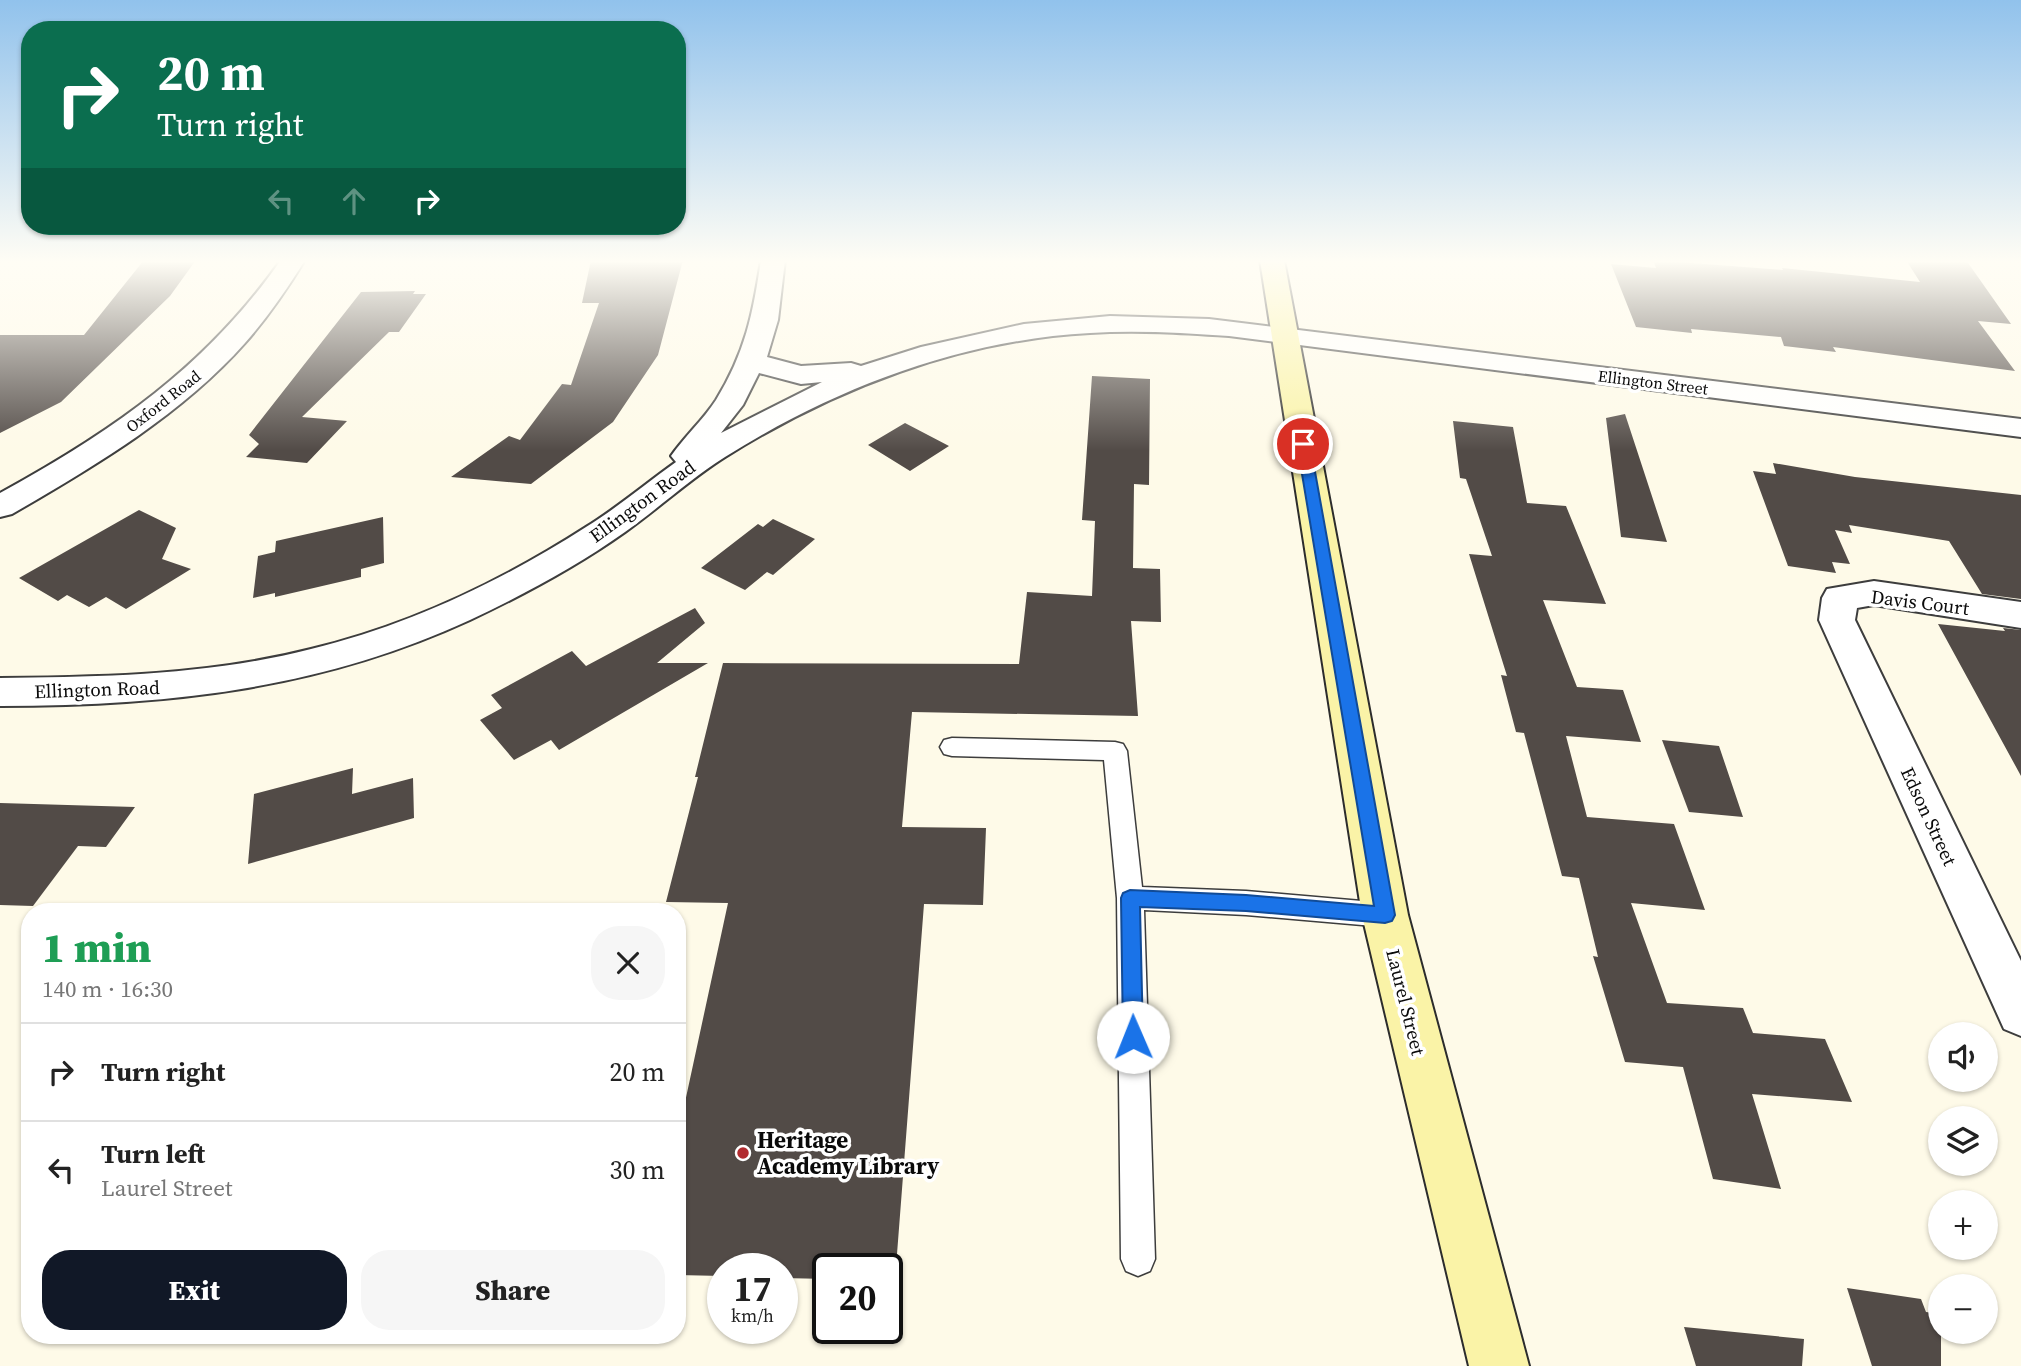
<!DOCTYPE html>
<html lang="en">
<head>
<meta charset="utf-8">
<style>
  :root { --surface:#fff; --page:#f6f6f6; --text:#222; --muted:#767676; --line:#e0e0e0; --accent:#111827 }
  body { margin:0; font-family:"Source Serif 4",serif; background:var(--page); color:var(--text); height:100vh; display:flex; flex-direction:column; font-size:26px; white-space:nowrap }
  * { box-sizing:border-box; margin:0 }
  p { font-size:23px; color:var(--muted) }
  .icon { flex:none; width:38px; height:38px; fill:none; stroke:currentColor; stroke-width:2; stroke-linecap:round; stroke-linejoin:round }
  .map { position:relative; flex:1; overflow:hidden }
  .details { position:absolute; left:21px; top:903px; width:665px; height:441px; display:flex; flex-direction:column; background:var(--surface); border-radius:28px; box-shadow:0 2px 5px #0004 }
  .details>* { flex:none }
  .hud { position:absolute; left:21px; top:21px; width:665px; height:214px; border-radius:28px; box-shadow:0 2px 5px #0004; background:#0b6e4f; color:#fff; overflow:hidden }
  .controls { position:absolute; left:1928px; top:1022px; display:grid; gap:14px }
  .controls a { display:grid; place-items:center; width:70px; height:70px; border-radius:50%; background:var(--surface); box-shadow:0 2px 5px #0004; font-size:35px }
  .speed { position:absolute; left:707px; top:1253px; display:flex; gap:14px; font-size:35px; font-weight:700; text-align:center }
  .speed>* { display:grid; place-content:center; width:91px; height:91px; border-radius:50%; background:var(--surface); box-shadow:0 2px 5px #0004; line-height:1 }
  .speed small { font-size:18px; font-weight:400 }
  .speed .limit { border:4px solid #111; border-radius:10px; background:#fff; color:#111 }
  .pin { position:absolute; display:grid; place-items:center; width:60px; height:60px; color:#fff; margin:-30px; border:4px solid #fff; border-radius:50%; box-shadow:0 2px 7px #0007 }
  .me { position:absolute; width:77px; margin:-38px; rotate:359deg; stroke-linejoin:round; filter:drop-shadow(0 0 5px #0008) }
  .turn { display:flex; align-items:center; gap:24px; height:147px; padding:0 21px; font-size:32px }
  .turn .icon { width:91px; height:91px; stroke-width:2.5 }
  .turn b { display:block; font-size:49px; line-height:60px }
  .lanes { display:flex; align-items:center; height:66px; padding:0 21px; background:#0003; justify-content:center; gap:35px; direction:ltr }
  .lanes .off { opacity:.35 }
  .round { display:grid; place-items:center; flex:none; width:74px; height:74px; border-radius:28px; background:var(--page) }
  .headline { display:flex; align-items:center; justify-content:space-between; height:119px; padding:0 21px }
  h1 { font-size:42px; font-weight:800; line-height:52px; color:#1e9e55 }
  .action { display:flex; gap:14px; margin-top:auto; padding:14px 21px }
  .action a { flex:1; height:80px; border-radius:28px; background:var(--accent); color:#fff; font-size:28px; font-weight:800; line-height:80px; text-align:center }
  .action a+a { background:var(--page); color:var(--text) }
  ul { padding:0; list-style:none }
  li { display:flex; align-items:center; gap:21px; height:98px; padding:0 21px; border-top:2px solid var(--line) }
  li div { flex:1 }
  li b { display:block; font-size:26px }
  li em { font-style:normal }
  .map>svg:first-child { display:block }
  .building { fill:#524b47 }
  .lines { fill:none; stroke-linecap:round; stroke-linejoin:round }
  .lane-casing { stroke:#3d3d3d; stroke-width:3 }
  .street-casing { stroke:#3d3d3d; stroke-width:4 }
  .secondary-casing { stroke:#2c2c2c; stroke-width:4 }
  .lane { fill:#fff; fill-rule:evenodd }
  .street { fill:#fff; fill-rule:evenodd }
  .secondary { fill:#faf3a7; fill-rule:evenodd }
  .route { fill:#1a73e8; stroke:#114b97; stroke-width:2 }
  .poi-dot { fill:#b12b2f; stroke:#fff; stroke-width:2.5 }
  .labels { text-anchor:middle; stroke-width:7; stroke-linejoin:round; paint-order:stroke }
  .far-street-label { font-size:16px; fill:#0a0a0a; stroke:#fff }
  .street-label { font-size:19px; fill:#0a0a0a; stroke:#fff }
  .near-poi-label { font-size:23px; font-weight:bold; fill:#0a0a0a; stroke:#fff; text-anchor:start }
</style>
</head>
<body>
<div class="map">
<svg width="2021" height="1366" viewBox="0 0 2021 1366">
  <rect width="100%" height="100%" fill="#fefae8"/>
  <path class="building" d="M144 260H196L170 296 61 402 0 433V335H84Z
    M591 260H683L658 355 613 422 531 484 451 477 509 436 520 440 562 384 571 385 599 303H582Z
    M1653 260 1783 270 1782 268 1920 282 1906 260H1966L2011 324 1978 321 2015 371 1833 347 1836 352 1784 346 1781 337 1691 329 1692 333 1636 327 1611 264 1656 268Z
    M415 291 413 294H426L399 332H389L302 417 347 421 307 463 246 457 259 444 249 435 361 292Z
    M1092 376 1150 379 1149 485 1134 484 1133 568 1160 569 1161 622 1131 621 1138 716 912 712 902 827 986 828 983 905 924 904 895 1280H887V1269H828V1279L782 1278V1269H723V1276L677 1275V1116H682L728 903 666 902 698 777H695L723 663 1019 664 1027 592 1092 596 1095 521 1082 520Z
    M1625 414 1667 542 1621 537 1606 418Z
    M1453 421 1513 427 1527 503 1566 506 1606 604 1543 600 1577 687 1623 690 1641 742 1566 736 1587 817 1674 824 1705 910 1631 903 1667 1003 1743 1008 1753 1033 1825 1039 1852 1102 1752 1094 1781 1189 1713 1179 1683 1067 1625 1062 1593 956 1598 957 1579 878 1562 876 1524 733 1516 732 1501 675 1507 676 1469 554 1492 556 1466 479 1460 478Z
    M905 423 949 446 910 471 868 445Z
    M1773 463 1855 477 2021 495V599L1982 594 1949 541 1849 525 1852 533 1835 530 1850 564 1832 562 1836 573 1788 566 1753 471 1776 474Z
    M139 510 176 528 162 559 191 569 126 609 106 597 89 607 67 595 58 601 19 578Z
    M383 517 384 563 361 569V577L275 597V593L253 598 258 556 275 552 276 541Z
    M773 519 815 539 773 575 767 572 745 590 701 568 758 524 763 527Z
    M695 608 705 623 657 663H708L559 750 551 740 514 760 480 720 502 708 491 695 572 651 586 666Z
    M1938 624 2005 631 2003 628 2021 630V776Z
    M1662 740 1719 746 1743 817 1689 812Z
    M353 768 352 794 413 778 414 818 248 864 254 794Z
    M0 803 135 807 106 847 78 846 33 906 0 905Z
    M1847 1288 1921 1299 1926 1312 1941 1314V1366H1872Z
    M1684 1327 1804 1339 1802 1366H1696Z"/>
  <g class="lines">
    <defs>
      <path id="lane" d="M952 738 1115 742 1123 744 1127 751 1142 887 1246 891 1385 903 1395 907 1399 915 1395 923 1385 927 1246 915 1144 910 1155 1259 1150 1271 1138 1276 1126 1271 1121 1259 1117 898 1104 760 952 756 944 754 940 747 944 740Z"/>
      <path id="street" d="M281 260H305C287 289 268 317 245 343 181 415 95 466 12 514L0 517V493C112 432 207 366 281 260Z
        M761 260H785L778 320 767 357 801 366 851 363 861 366 921 347 1024 324 1110 316 1209 319 2021 419V437L1229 336C1183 333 1137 330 1090 333 960 340 835 388 725 457 690 479 659 508 625 532 577 566 523 595 470 620 318 690 165 706 0 706V678C104 677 209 675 311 649 407 626 502 581 586 527 617 508 645 484 676 462L671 456C685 436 703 420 716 400 745 353 753 314 761 260ZM759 373 801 384 822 382 721 433 743 405Z
        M1874 581 2021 602V628L1874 605 1857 608 1855 620 2021 961V1036L2004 1029 1819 620 1822 598 1827 589Z"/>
      <path id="secondary" d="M1260 260H1284L1408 915 1529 1366H1469L1362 915Z"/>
    </defs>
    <use href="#lane" class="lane-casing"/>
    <use href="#street" class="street-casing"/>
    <use href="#secondary" class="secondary-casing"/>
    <use href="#lane" class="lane"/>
    <use href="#street" class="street"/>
    <use href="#secondary" class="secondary"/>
  </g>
  <linearGradient id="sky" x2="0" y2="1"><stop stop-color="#91c2ec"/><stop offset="0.58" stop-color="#fffdf5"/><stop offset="1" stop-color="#fffdf5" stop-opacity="0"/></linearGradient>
  <rect width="2021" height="451" fill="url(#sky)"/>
  <path class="route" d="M1303 440 1310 444 1395 915 1392 921 1385 923 1246 911 1140 907 1143 1037 1140 1044 1133 1047 1126 1044 1123 1037 1121 898 1123 893 1130 890 1246 895 1374 906 1297 444Z"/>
  <circle class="poi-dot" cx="743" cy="1153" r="7"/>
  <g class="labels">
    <g class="far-street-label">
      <text transform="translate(1653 382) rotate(7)" y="6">Ellington Street</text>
      <text transform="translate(163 401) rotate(-38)" y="6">Oxford Road</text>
    </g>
    <g class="street-label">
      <text transform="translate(642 501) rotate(-36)" y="7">Ellington Road</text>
      <text transform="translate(1920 602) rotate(7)" y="7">Davis Court</text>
      <text transform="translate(97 689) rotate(-2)" y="7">Ellington Road</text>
      <text transform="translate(1929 816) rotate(65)" y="7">Edson Street</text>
      <text transform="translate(1406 1002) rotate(76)" y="7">Laurel Street</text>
    </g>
    <g class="near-poi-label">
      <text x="757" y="1148">Heritage<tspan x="757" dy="26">Academy Library</tspan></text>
    </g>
  </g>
</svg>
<div class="controls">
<a><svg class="icon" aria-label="sound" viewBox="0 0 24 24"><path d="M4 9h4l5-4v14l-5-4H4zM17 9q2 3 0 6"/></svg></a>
<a><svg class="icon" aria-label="layers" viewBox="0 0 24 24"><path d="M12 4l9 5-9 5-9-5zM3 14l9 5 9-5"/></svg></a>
<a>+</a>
<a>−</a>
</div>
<div class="speed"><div>17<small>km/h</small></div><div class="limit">20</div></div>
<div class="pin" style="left:1303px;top:444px;background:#d93025"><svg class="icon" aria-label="arrive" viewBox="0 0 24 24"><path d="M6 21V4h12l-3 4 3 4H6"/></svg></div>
<svg class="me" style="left:1133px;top:1037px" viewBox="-20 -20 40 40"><circle r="19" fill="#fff"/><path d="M0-13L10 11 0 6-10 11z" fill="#1a73e8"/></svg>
<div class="hud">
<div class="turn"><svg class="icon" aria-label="right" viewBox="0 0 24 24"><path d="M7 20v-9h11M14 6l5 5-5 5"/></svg><div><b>20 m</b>Turn right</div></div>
<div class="lanes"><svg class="icon off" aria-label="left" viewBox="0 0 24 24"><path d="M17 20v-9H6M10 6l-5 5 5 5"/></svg><svg class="icon off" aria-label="ahead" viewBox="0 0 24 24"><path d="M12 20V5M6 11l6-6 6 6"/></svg><svg class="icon" aria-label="right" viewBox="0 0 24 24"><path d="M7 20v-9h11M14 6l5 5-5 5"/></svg></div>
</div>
<section class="details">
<div class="headline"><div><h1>1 min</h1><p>140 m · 16:30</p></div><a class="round"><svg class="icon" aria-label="close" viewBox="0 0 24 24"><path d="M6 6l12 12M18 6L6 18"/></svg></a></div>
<ul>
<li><svg class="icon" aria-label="right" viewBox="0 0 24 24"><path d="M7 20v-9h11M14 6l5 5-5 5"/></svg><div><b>Turn right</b></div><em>20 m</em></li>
<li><svg class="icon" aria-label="left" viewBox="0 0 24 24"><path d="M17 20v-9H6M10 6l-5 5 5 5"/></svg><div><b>Turn left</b><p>Laurel Street</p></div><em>30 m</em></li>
</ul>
<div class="action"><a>Exit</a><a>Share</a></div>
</section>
</div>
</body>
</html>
